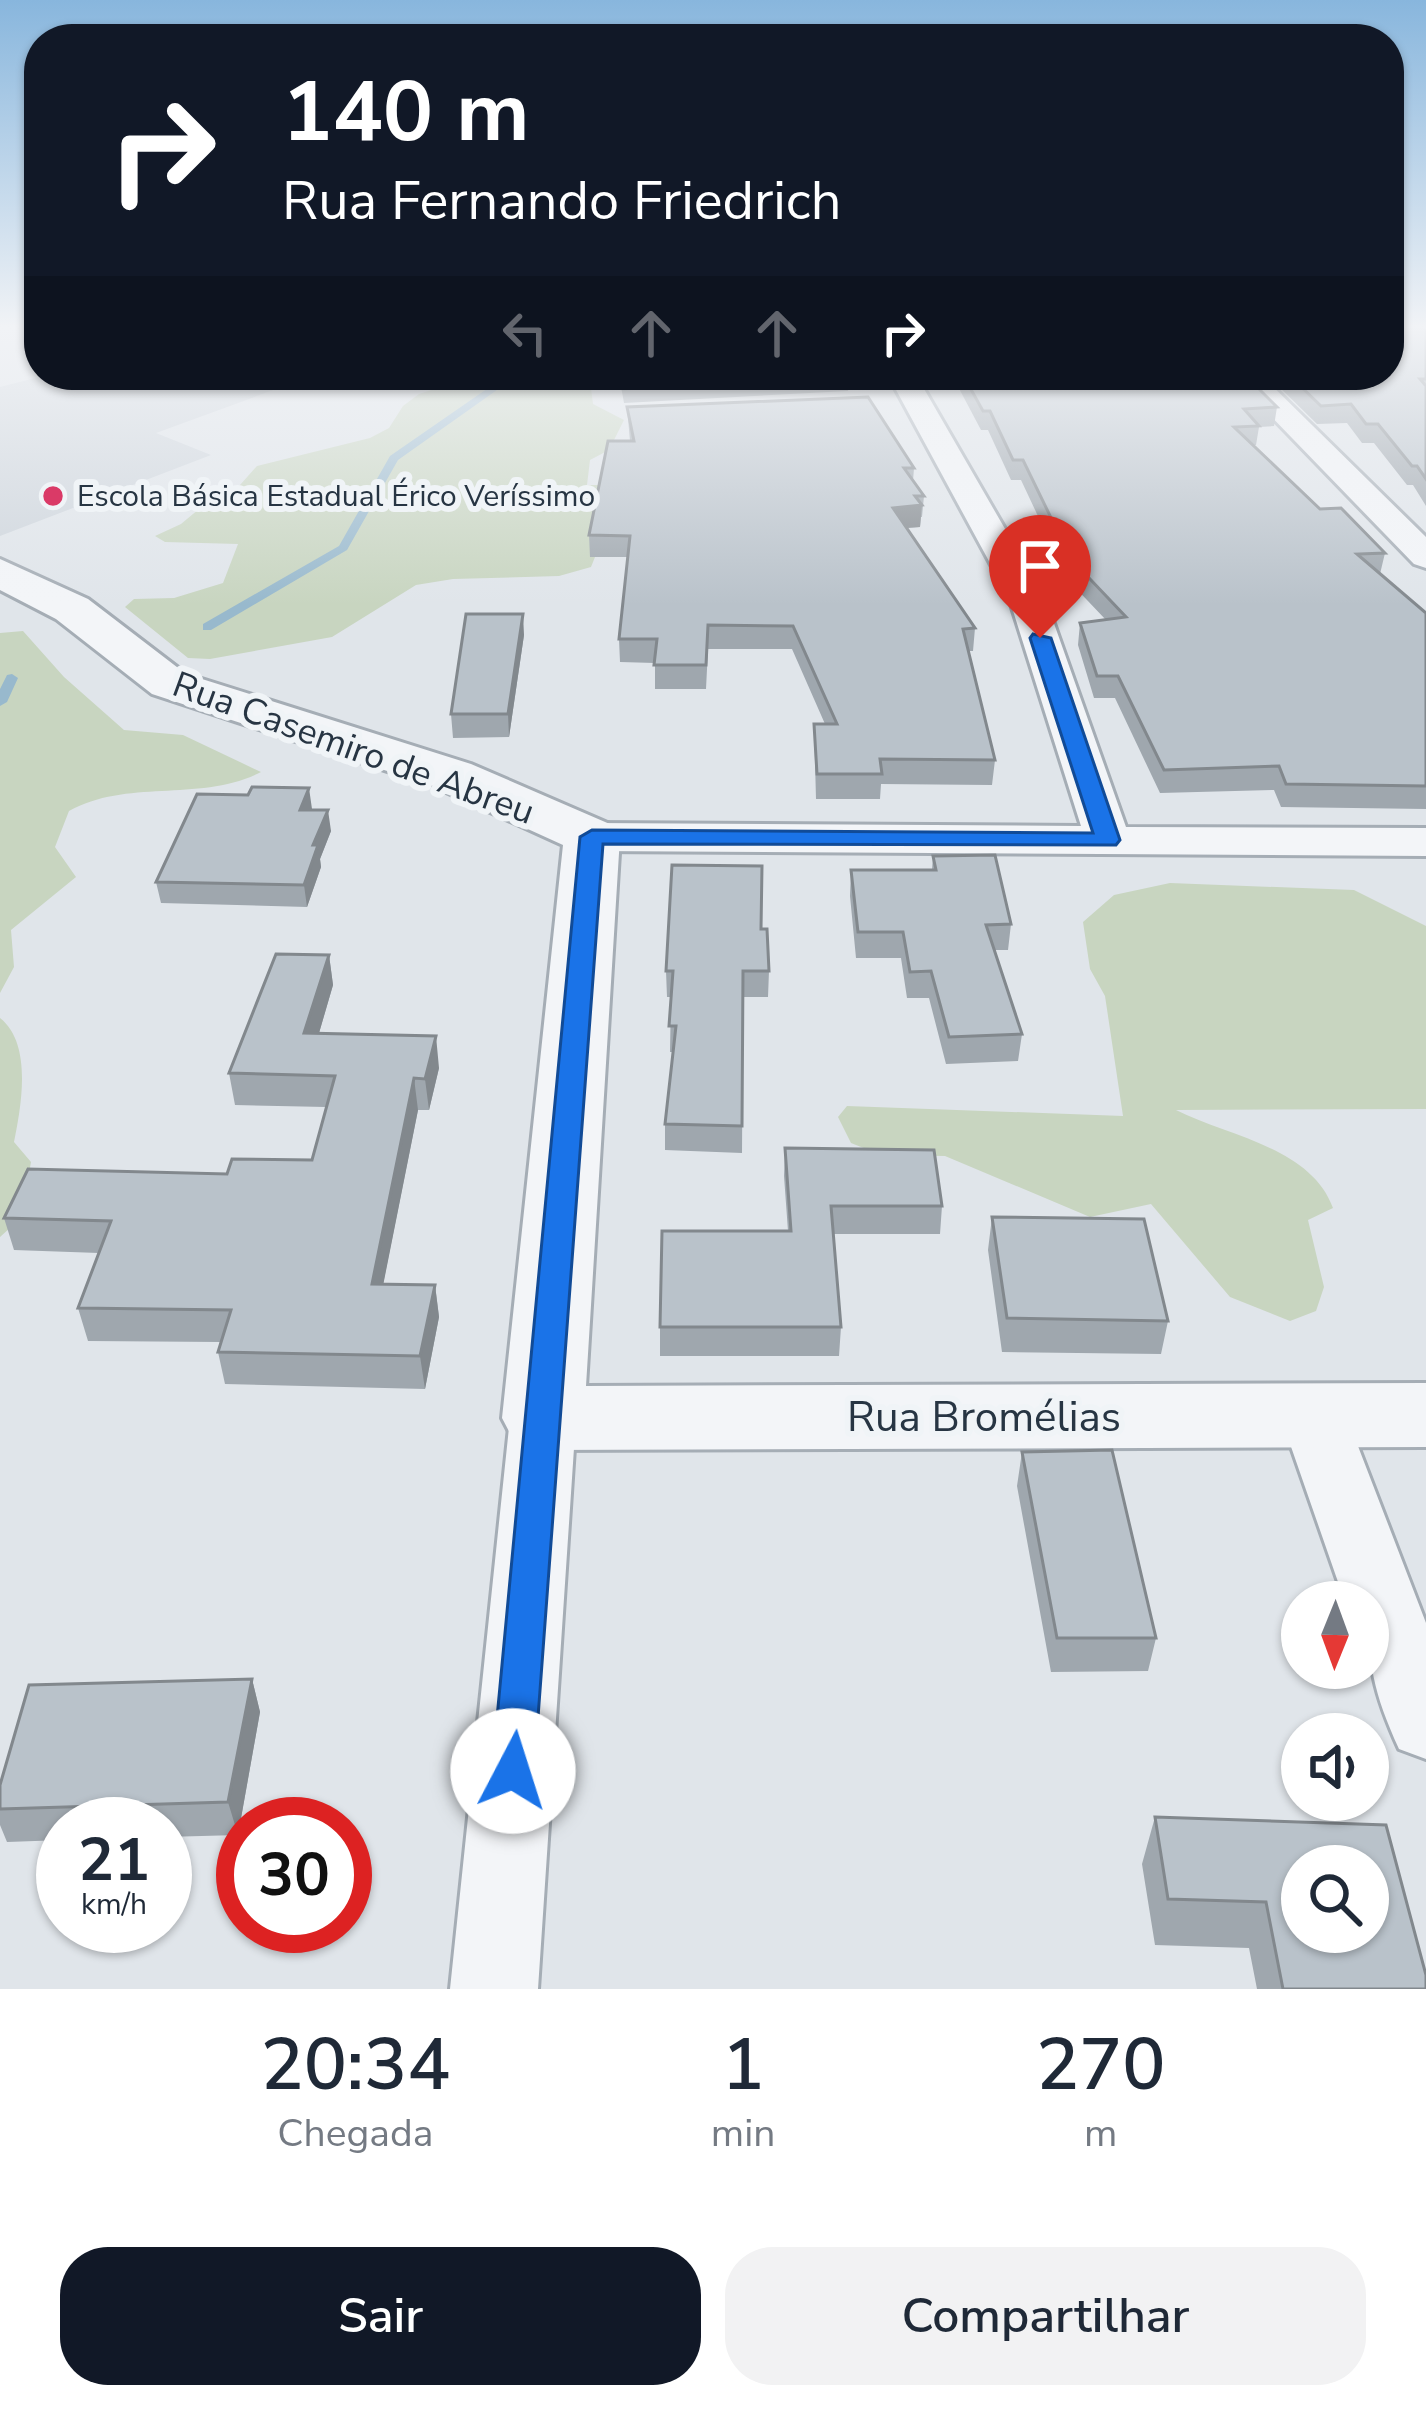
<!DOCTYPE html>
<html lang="pt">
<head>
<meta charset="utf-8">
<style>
  :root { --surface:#fff; --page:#f2f2f3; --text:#1f2937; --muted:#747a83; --accent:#111827 }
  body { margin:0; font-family:"Nunito Sans",sans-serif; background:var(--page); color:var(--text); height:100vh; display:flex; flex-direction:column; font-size:45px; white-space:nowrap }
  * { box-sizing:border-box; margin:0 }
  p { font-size:39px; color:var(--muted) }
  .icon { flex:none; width:66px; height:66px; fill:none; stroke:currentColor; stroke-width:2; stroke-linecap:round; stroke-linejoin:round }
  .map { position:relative; height:1989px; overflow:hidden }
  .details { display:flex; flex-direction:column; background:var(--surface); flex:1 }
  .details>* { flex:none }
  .guide { position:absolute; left:24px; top:24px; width:1380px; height:366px; border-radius:48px; box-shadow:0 3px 9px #0004; background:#111827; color:#fff; overflow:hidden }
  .needle { width:78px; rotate:181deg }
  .buttons { position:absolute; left:1281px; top:1581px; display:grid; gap:24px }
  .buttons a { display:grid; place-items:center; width:108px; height:108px; border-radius:50%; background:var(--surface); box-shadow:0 3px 9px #0004; font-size:60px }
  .speed { position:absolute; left:36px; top:1797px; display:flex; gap:24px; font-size:60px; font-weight:700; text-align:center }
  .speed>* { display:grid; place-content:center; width:156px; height:156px; border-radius:50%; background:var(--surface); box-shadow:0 3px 9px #0004; line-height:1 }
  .speed small { font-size:30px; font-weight:400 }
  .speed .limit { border:18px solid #d22; background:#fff; color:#111 }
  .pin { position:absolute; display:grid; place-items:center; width:102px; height:102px; color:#fff; margin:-123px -51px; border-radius:50% 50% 50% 0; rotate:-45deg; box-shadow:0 0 12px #0007 }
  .pin .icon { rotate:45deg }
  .me { position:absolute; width:132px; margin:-66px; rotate:5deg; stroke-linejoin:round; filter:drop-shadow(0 0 9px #0008) }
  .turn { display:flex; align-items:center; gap:42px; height:252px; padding:0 60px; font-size:54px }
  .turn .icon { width:156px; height:156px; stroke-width:2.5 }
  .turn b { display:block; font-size:84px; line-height:102px }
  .lanes { display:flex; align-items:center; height:114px; padding:0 60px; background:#0003; justify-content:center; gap:60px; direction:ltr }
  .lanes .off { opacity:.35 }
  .eta { display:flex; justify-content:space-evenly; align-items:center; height:204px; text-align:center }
  .eta b { font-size:72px; font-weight:600; line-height:84px }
  .primary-button { display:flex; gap:24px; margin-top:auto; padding:24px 60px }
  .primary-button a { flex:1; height:138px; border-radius:48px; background:var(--accent); color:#fff; font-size:48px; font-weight:600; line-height:138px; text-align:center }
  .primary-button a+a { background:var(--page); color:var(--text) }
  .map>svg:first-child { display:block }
  .built { fill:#ced5dc }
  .green { fill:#c8d5c0 }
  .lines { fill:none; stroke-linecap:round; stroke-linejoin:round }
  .stream { fill:#98b9cd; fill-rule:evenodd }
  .minor-casing { stroke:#a5adb5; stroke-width:6 }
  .tertiary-casing { stroke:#a5adb5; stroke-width:6 }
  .minor { fill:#f3f5f8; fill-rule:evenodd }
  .tertiary { fill:#f3f5f8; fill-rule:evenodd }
  .wall { fill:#9fa7ae }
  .shaded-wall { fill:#82888d }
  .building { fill:#b9c2ca; stroke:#82888d; stroke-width:3; fill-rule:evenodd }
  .route { fill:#1a73e8; stroke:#114b97; stroke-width:3 }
  .poi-dot { fill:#da3a67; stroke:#f0f4f7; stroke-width:4.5 }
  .labels { text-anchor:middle; stroke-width:12; stroke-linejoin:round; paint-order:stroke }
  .far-poi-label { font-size:30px; fill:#273543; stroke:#f0f4f7; text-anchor:start }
  .street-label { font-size:36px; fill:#273543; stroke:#f0f4f7 }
  .near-street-label { font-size:42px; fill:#273543; stroke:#f0f4f7 }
</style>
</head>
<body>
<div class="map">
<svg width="1426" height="1989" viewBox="0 0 1426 1989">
  <rect width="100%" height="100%" fill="#e0e5ea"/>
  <path class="built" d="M47 375H165L205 385 236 375H277L298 381 156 433 211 455 0 536V387Z"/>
  <path class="green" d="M478 375H602L591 388 593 404 624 420 609 450 590 460 587 485H624L591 567 559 576 453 579 416 585 332 637 210 659 188 658 125 607 134 599 174 598 223 583 238 544 165 542 155 536 181 524 205 504 240 485 257 466 370 438 389 428 403 406 419 394Z
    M23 631 64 677 124 730 183 735 261 772C201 803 128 778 69 811L55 847 76 877 11 930 14 967 0 993V633Z
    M1170 883 1354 890 1426 926V1109L1176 1110C1227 1136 1311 1147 1333 1208L1308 1220 1324 1287 1316 1311 1290 1321 1230 1297 1151 1204 1090 1217 945 1156 881 1155 851 1143 838 1117 847 1106 1123 1116 1105 996 1090 969 1083 922 1114 895Z
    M0 1018C33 1044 21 1107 14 1142L31 1162 21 1218 0 1237Z"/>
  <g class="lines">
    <path class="stream" d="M507 375H518L398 460 347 550 211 630H203V624L339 546 390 456Z
      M12 674 18 678 7 702 0 706V689L7 675Z"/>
    <defs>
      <path id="minor" d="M888 375H916L1045 598 1126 827 1426 828V856L592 851 576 847 569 837 576 827 592 823 1081 826 1009 598Z
        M1231 375H1261L1426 537V568L1414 564Z
        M1313 1389 1336 1397 1346 1415 1426 1623V1759L1399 1749C1373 1692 1368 1664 1368 1602H1345L1280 1415 1290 1397Z
        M543 1392 566 1400 576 1418 538 1989H450L510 1418 520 1400Z"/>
      <path id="tertiary" d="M0 559 88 599 186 674 471 764 612 825 620 837 586 1386 1426 1383V1447L543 1450 514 1441 502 1418 563 845 433 786 152 694 56 619 0 590Z"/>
    </defs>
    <use href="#minor" class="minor-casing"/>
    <use href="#tertiary" class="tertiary-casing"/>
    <use href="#minor" class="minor"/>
    <use href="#tertiary" class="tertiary"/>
  </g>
  <path class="wall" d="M1426 326V506L1413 485H1407L1374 443H1362L1347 423 1317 424 1267 375H1389Z
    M619 375H848L849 377 848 391 624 403Z
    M944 375H1245L1277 407 1274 426 1259 427 1256 445H1253L1320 509 1385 553 1380 574 1426 613V809L1281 807 1274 790 1160 793 1115 698H1094L1078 645 1080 623 1106 620 1068 580 1021 480H1011L988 430H981L954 379H946Z
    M627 407 914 468 913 481 924 496 922 517H921L920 527 906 528 975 628 973 651H968L995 760 992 785 881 784 880 799H816L814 724H825L792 649H708L706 689H655V663L620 662 619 639 628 557H590L589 535 630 441Z
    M524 635 509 737 453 738 451 714Z
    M248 795 312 809 331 831 320 859 321 867 307 907 161 903 156 882Z
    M933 856 1011 924 1008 950H995L1022 1034 1018 1061 946 1064 929 998H907L901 958H856L850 896 851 870H932Z
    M761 929 769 971 768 997H743L742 1153 665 1150V1124L673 1052H670L671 997H667L666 971Z
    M329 955 333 985 319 1033 439 1068 429 1110H418L383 1284 435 1285 439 1317 425 1389 225 1384 218 1352 220 1342 88 1341 78 1308 99 1253 14 1250 4 1218 227 1174 312 1160 326 1107 235 1105 229 1073Z
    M785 1148 942 1206 940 1234H833L841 1327 839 1356H660V1327L788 1231 784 1176Z
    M992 1217 1168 1321 1161 1354 1002 1352 988 1250Z
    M1022 1452 1156 1638 1148 1671 1051 1672 1017 1486Z
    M252 1679 260 1712 238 1835 165 1837V1824H63V1840L7 1842 0 1825V1785Z
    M1155 1817 1426 1989H1257L1249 1948 1155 1945 1142 1864Z"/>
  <path class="shaded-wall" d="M922 505 920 527 891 529 893 508Z
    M523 614 524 635 509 737 508 714Z
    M309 788 312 809 303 831 300 810Z
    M328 810 331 831 320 859 321 867 307 907 304 885 313 845Z
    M329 955 333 985 310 1064 304 1033Z
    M436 1036 439 1068 429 1110 425 1079Z
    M414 1078 418 1110 377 1316 372 1284Z
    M435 1285 439 1317 425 1389 420 1356Z
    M252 1679 260 1712 238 1835 228 1802Z"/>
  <path class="building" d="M1389 326H1426V379H1420L1426 386V479L1417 466H1412L1378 424H1366L1351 404 1321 406 1289 375H1389Z
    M621 375H848L849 377 623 389Z
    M963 375H1245L1277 407 1244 409 1259 426 1234 427 1320 509 1341 508 1385 553 1357 554 1426 613V786L1286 784 1279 766 1164 770 1118 676H1097L1080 623 1126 617 1071 559 1023 460H1013L990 411H983Z
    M868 397 914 468H904L924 496H915L922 505 893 508 975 628 963 629 995 760 880 759 882 774H817L814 724H837L793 626 708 625 706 665H654L657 639H619L630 536 589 535 608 441H634L627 407Z
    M466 614H523L508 714H451Z
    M252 787 309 788 300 810H328L313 845H318L304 885 156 882 197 794 248 795Z
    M995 855 1011 924 986 925 1022 1034 949 1037 931 971 910 972 903 932H858L851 870H936L933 856Z
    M672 865 762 866 761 929H767L769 971H743L742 1126 665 1124 676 1026H669L673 971H666Z
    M276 954 329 955 304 1033 436 1036 425 1079 414 1078 372 1284 435 1285 420 1356 218 1352 231 1310 78 1308 111 1221 4 1218 28 1169 227 1174 232 1159 312 1160 335 1076 229 1073Z
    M785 1148 934 1150 942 1206H831L841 1327H660L662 1231H791Z
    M992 1217 1144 1219 1168 1321 1007 1318Z
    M1112 1450 1156 1638H1057L1022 1452Z
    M252 1679 228 1802 0 1809V1785L29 1685Z
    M1155 1817 1386 1825 1426 1975V1989H1283L1266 1902 1168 1899ZM1302 1866H1368V1932H1302Z"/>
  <linearGradient id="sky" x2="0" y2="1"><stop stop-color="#88b6dd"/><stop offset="0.54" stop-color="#f1f3f6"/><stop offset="1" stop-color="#f1f3f6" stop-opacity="0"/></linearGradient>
  <rect width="1426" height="605" fill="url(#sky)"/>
  <path class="route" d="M1033 634 1051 638 1120 840 1116 845 603 844 534 1771 528 1785 513 1790 498 1785 492 1771 580 837 592 830 1093 833 1030 638Z"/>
  <circle class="poi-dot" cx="53" cy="496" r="12"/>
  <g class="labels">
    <g class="far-poi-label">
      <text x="77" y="506">Escola Básica Estadual Érico Veríssimo</text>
    </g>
    <g class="street-label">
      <text transform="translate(354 747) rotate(20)" y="13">Rua Casemiro de Abreu</text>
    </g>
    <g class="near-street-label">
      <text x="984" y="1431">Rua Bromélias</text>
    </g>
  </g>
</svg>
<div class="buttons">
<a><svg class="needle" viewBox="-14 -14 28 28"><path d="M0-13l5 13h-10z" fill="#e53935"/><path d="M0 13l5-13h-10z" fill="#747a83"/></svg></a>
<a><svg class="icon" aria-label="sound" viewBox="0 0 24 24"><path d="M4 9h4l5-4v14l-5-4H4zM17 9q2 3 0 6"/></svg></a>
<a><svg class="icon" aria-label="search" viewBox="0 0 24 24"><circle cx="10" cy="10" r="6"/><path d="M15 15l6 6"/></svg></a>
</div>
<div class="speed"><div>21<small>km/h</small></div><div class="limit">30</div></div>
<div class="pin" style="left:1040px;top:638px;background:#d93025"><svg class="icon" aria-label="arrive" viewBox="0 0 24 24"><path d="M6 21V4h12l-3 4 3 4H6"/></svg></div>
<svg class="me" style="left:513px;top:1771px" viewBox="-20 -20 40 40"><circle r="19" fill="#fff"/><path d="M0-13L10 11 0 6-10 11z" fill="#1a73e8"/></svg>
<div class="guide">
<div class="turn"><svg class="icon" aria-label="right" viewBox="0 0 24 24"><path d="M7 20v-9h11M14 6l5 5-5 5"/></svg><div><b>140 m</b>Rua Fernando Friedrich</div></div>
<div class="lanes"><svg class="icon off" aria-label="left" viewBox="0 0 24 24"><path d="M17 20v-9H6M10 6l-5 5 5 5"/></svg><svg class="icon off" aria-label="ahead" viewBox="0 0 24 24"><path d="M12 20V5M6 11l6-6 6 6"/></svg><svg class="icon off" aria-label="ahead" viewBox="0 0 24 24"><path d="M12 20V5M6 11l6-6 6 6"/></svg><svg class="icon" aria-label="right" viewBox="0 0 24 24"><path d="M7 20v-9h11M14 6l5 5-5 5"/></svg></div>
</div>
</div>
<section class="details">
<div class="eta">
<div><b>20:34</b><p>Chegada</p></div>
<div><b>1</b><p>min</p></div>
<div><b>270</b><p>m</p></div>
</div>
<div class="primary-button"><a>Sair</a><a>Compartilhar</a></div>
</section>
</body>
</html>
